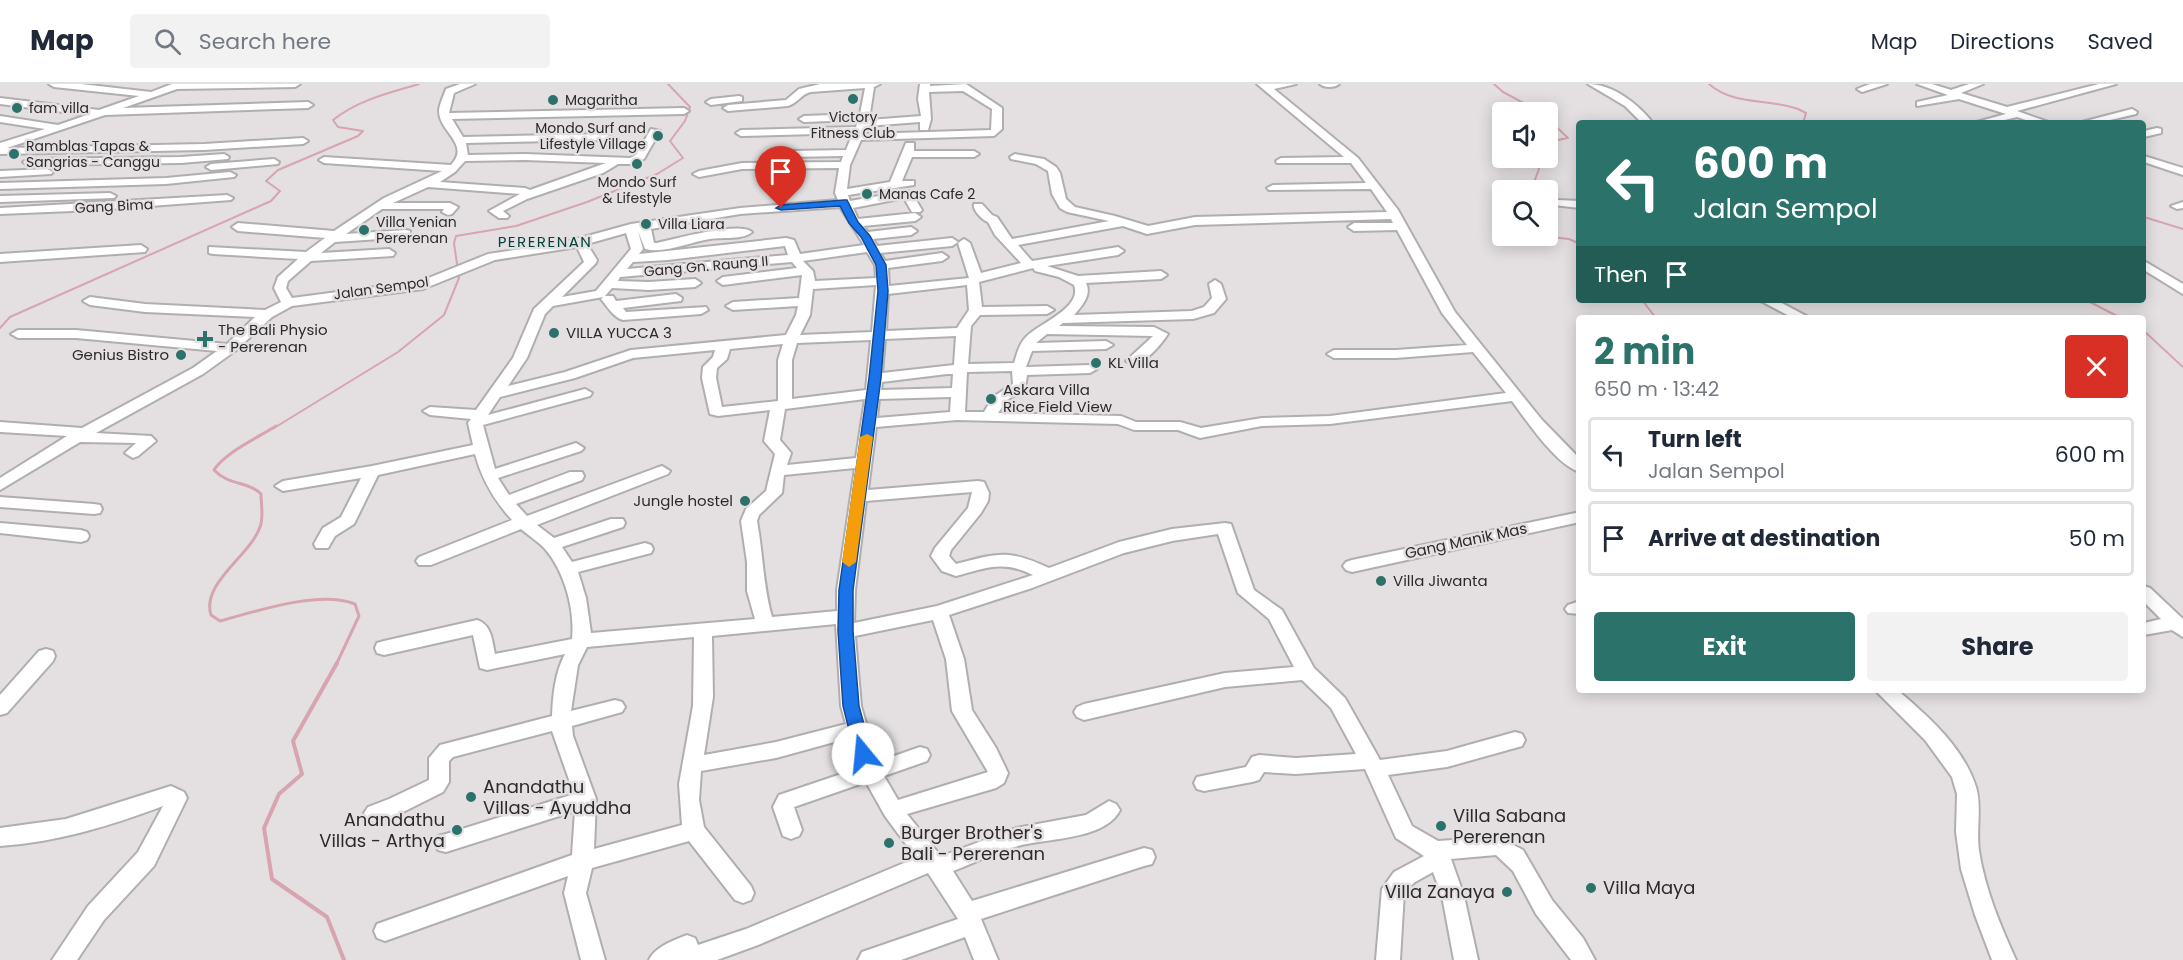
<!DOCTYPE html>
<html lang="en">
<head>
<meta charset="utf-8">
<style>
  :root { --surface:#fff; --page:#f2f2f3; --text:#1f2937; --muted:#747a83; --line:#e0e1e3; --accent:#2b736a }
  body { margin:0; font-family:Poppins,sans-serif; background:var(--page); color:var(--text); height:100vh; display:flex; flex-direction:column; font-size:22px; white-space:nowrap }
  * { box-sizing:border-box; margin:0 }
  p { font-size:20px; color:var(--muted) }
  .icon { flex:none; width:33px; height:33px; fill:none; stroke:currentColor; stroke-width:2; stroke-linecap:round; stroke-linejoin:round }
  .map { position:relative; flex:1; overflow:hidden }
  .drawer { position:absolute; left:1576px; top:231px; width:570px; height:378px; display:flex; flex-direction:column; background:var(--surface); border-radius:6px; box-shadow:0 3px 15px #0003 }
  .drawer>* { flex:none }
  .guide { position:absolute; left:1576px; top:36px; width:570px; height:183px; border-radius:6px; box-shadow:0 3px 15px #0003; background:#2b736a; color:#fff; overflow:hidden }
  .fabs { position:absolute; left:1492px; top:18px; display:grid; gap:12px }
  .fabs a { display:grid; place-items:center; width:66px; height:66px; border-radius:6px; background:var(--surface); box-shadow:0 3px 15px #0003; font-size:30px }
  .pin { position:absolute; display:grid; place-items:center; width:51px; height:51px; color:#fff; margin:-62px -26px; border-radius:50% 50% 50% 0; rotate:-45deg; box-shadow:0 0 6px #0007 }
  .pin .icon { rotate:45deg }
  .me { position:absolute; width:66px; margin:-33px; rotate:343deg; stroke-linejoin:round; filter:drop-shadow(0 0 4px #0008) }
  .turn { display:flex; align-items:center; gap:21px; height:126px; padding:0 18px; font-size:27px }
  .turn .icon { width:78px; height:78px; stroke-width:2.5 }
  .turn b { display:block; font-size:42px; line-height:51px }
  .then { display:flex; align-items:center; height:57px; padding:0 18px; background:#0003; gap:12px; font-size:22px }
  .round { display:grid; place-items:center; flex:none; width:63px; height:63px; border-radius:6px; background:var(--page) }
  .head { display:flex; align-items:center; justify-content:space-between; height:102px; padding:0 18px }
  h1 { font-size:36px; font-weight:700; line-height:45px; color:var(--accent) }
  .cta { display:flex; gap:12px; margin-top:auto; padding:12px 18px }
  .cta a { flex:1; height:69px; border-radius:6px; background:var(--accent); color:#fff; font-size:24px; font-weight:700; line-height:69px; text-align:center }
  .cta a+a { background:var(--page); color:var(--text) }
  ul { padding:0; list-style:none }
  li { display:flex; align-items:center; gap:18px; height:75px; margin:0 12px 9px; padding:0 6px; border:3px solid var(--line); border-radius:6px }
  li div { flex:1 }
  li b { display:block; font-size:22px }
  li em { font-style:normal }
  header { display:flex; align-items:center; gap:36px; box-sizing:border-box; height:84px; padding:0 30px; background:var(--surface); border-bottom:2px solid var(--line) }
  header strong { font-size:28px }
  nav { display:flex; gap:33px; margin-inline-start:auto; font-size:21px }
  .search { width:420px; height:54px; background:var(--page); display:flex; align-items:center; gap:15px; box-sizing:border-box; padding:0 21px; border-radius:6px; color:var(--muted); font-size:22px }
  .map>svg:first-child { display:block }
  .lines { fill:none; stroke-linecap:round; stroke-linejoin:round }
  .stream-far2 { stroke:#d7a4af; stroke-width:2 }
  .stream-far1 { stroke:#d7a4af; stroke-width:3 }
  .stream { stroke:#d7a4af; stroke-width:4 }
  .minor-casing { stroke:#b1aeaf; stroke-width:4 }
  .minor { fill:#fff; fill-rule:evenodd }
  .route { fill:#1a73e8; stroke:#114b97; stroke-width:1.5 }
  .slow { fill:#f59e0b }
  .poi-dot { fill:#2b736a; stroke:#e4e0e1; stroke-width:2 }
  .labels { text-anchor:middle; stroke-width:5; stroke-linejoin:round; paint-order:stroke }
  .far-poi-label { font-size:14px; fill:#2c2a2a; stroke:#e4e0e1; text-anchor:start }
  .far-street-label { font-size:14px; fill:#2c2a2a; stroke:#e4e0e1 }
  .far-quarter-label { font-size:15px; letter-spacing:1.5px; fill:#02433c; stroke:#e4e0e1 }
  .poi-label { font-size:15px; fill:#2c2a2a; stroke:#e4e0e1; text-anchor:start }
  .street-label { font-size:15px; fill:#2c2a2a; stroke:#e4e0e1 }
  .near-poi-label { font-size:18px; fill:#2c2a2a; stroke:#e4e0e1; text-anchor:start }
</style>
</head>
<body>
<header>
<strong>Map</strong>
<div class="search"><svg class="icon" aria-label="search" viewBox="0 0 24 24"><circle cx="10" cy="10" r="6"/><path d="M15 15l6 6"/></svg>Search here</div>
<nav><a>Map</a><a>Directions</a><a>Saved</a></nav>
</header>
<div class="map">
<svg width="2183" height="876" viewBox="0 0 2183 876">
  <rect width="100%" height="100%" fill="#e4e0e1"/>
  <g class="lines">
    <path class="stream-far2" d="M1494 0 1503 8 1540 28
      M1709 0C1734 22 1768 14 1798 25L1806 29 1803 39
      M1548 35 1568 54 1548 58
      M1531 106 1539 85 1532 74
      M2144 133 2183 145
      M1542 152 1569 155 1580 160
      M1642 216 1656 234
      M2086 216 2121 234
      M0 244 10 233 271 117 280 107 266 97 278 86 358 52 363 47 338 43 333 36C358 16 389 9 419 0
      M2144 247 2183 283
      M274 344 398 268 444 231 459 194 454 159 456 152 516 142 587 118 657 90 683 74 670 57 685 37 690 23 668 0"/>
    <path class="stream-far1" d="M276 342C259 353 224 369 214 386 229 402 248 397 261 410 261 421 264 433 260 443 250 472 201 499 211 531L220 537C257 527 319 506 355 520L359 532 336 581"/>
    <path class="stream" d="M337 579 293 657 302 690 279 710 264 744 272 795 327 833 344 876"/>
    <defs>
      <path id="minor" d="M49 0H81L151 8 172 0H300L295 3 177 5 123 24 308 18 313 21 308 24 105 31 7 64 204 60 303 54 308 57 303 60 204 66 0 70V59L45 45 0 38V32L58 41 87 31 0 20V14L99 26 139 12 54 3Z
        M460 0H475L454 9 449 29 684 24 689 27 684 30 452 35 463 53 606 50 611 53 606 56 466 59 468 71 525 70 630 74 636 71 651 45 660 47 644 75 632 80H618L603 89 527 115 503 127 509 132 507 134H499L489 127 520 110 428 103 393 119H450L458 123 452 130 448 131 442 128 444 125H382L346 150 406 146 410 147V153L335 158 321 169 389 165 395 169 393 172 311 177 288 197 286 204 292 214 421 197 488 170 562 159 631 140 740 124 838 116 835 109 839 84 742 85 699 93 693 90 699 87 742 79 841 78 843 72 790 73 785 70 790 67 846 66 853 49 741 52 736 49 741 46 856 43 858 36 804 38 799 35 804 32 860 30 865 4 811 8C801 10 798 19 788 22L728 27 723 24 728 21 786 16 799 5 820 0H880L874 3 869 36 921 32 918 15 920 0H930V2L966 0 1002 24V45L994 52 861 56 850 81 847 105 890 98 906 59H914V67H974L979 70 974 73H912L902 97H914V101L848 111 850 117 907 107 911 108 922 126 920 128H912L904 114 853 124 858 135 915 129 921 133 915 137 863 142 868 148 911 143 917 147 911 151 873 155 877 162 952 154 958 158 952 162 880 169 885 177 942 169 948 173 942 177 888 184 889 202 969 194 958 159 964 155 970 159 981 189 1021 179 995 151 988 138C982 136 972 125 974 120H982L992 131 997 133 1012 155 1109 137 1067 128 1060 124 1052 110 1048 87 1036 80 1011 75 1010 73 1015 70 1044 75 1056 83 1060 89 1066 115 1075 123 1115 132 1148 142 1195 133 1387 128 1371 105 1269 106 1267 104 1273 101 1366 99 1351 79H1277L1276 77 1281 74 1344 73 1257 0H1296L1274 5 1358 74 1398 126 1455 228 1542 336 1580 375V388C1557 382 1526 336 1512 317L1330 340 1262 342 1200 354 1178 346H1134L1118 340 957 336 876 343 868 406 978 397 984 398 989 409 988 417 981 429 951 466 949 472 956 480C999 469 1008 465 1049 484L1119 458 1172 445 1225 439 1231 440 1254 506 1282 526 1314 584 1345 614 1380 676 1447 667 1515 648 1522 650 1525 656 1522 662 1515 664 1447 683 1388 691 1412 742 1438 757 1498 753 1523 766 1552 816 1583 854 1595 876H1571L1536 830 1513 787 1496 771 1451 775 1464 812 1478 876H1454L1442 812 1433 788 1415 798 1404 808 1400 876H1376L1382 805 1394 788 1424 772 1396 754 1365 685 1296 690 1264 688 1259 696 1252 698 1204 707 1197 705 1194 699 1197 693 1246 683 1252 673 1259 671 1296 674 1356 670 1331 624 1302 596 1225 603 1084 636 1077 633 1074 628 1077 623 1084 620 1225 589 1294 583 1269 535 1238 509 1218 450 1172 457 1124 469 1032 504 949 531 964 575 972 626 996 664 1008 689 1004 699 996 704 907 730 939 770 942 772 1016 744 1086 731 1109 717 1116 720 1120 726C1105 756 1047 754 1018 762 996 768 974 779 953 787L972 817 1144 764 1152 766 1155 773 1152 780 1144 782 981 835 998 876H974L965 853 901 876H858L862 868 958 835 928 789 758 861 717 876H649C655 863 674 856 687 851L695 854 698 861 746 845 916 774 885 732 866 698 794 723 802 746 799 752 791 755 783 752 773 723 779 711 859 684 849 654 776 674 701 687 699 716 704 743 751 802 754 809 751 816 743 819 735 816 689 757 592 784 586 809 605 876H581L564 809 568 792 385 857 377 854 374 847 377 840 572 771 575 727 446 768 438 766 435 759 438 752 446 750 574 710 552 647 453 673 449 677V698L443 708 403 728 375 738 368 735 364 729 368 723 389 715 429 696V674L440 661 552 632C553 610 555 589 565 570L487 586 480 584 473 551 384 571 377 569 375 564 377 559 384 557 477 536C492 541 492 557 495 570L572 555C575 526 565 489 546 466 539 458 529 452 521 445L431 481H419L416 477 419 473 512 436C494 416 482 396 475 370L378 391 354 440 335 452 328 464H316L314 460 323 444 341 433 361 394 283 407 275 402 283 397 372 382 473 361 468 339 471 335 430 331 423 327 430 323 476 326 513 274 534 225 584 178 577 163 495 176 423 205 292 222 272 233 235 267 203 290 96 349 151 352 156 357 138 372 133 374 125 369 136 359 80 358 0 406V394L67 352 0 348V338L82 344 193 284 217 267 76 254H18L11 250 18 246H76L227 260 255 233 145 228 90 221 83 217 90 213 145 220 265 226 281 218 274 204 278 193 298 175 213 170 209 169V163L306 168 325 154 238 147 232 143 238 139 334 147 384 114 442 87 324 79 319 76 324 73 451 81C471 60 439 48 439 27 439 21 444 11 446 5ZM963 7 992 25 991 46 864 50 867 42 920 38V46H928L931 35 929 8ZM525 76 606 79 530 106 525 104 440 98 455 88 465 77ZM840 123 864 161 800 170 794 156 786 154 639 170 643 165 638 147 645 165C666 170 689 158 710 155 723 153 743 156 752 148 739 137 675 155 657 159H654L651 145 740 130ZM1391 135 1393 139H1354L1348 143 1354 147 1397 146 1442 229 1467 261 1396 266H1334L1327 270 1334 274H1396L1473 268 1506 309 1330 332 1262 334 1201 344 1180 338H1136L1121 332 998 329 1007 316 1025 305 1027 291 1090 289 1097 285 1090 281 1026 283 1032 267 1106 265 1113 261 1106 257 1036 259 1047 250 1153 252 1126 277 1133 281C1147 277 1160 262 1168 250L1154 243 1059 242 1063 239 1193 235 1214 229 1226 215 1221 200 1215 196 1209 200 1212 214 1204 223 1192 227 1074 231C1082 222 1092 211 1086 199L1161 195 1167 191 1161 187 1078 192 1047 182 1118 171 1124 167 1118 163 1032 177 1018 161 1123 142 1147 150 1195 141ZM626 149 631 165 596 207 562 213 596 179 597 176 587 160ZM785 162 788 171 627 185 633 178 668 176ZM867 168 875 181 876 194 815 197 813 187 803 177ZM792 178 797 184 723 193 717 197 723 201 802 191 799 214 733 218 726 222 733 226 798 222 796 231 786 251 631 266 565 288 508 302 527 274 545 230 553 222 603 213 601 215C607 222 614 234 623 236L701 230 708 226 706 223 626 228 623 224 681 217 682 214 676 210 616 217 613 212H605L612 204 649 206 695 203 701 199 695 195 649 198 618 197 620 193ZM1033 184 1035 187 1059 193 1074 201C1083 224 1038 240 1026 253 1019 260 1017 270 1014 279L968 280 971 242 980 231 1047 230 1054 226 1047 222 982 223 979 198ZM876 201 872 248 800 251 810 231 813 205ZM967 201 969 226 957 244 886 247 888 210ZM956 252 954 281 882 289 885 255ZM871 256 866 306 792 315V276L797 259ZM783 260 778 276V317L722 323 716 294 717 284 727 275 730 265ZM715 266 713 273 703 283 702 294 710 330 718 332 770 326 764 357 775 370 766 407 746 425 741 437 747 478V507L755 535 591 549 586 514 578 488 651 469 653 465 651 461 645 459 572 478 562 463 623 443 625 439 623 435H611L554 454 537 441 668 390 670 387 662 382 656 384 527 432 516 420 582 396 584 392 582 388H570L509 411 498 394 581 367 584 364 576 359 495 385 483 341 590 312 592 309 585 305 488 331 500 313 575 294 633 274ZM1012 287 1013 300 993 313 984 328H965L967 288ZM947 290H953L952 304 881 306 882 298ZM951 313 950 328 877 334 879 315ZM865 315 856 374 787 381 791 369 780 356 785 325ZM855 384 837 506V527L772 533C763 502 763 469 757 437L759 431 782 409 784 391ZM972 408 968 424 935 464 931 472 942 487 956 492C986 484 1003 476 1033 491L937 522 854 539 855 506 866 417ZM933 536 946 575 952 627 988 688 898 716 884 692 927 677 930 671 927 665 920 663 877 678 861 622 855 552ZM836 540 841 622 846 640 776 658 704 671 713 613 712 552ZM694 553 693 622 679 700 682 741 594 765 596 715 573 652 572 642 622 628 625 623 622 618 615 616 571 627 578 581 587 563Z
        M1320 0H1339C1335 4 1324 4 1320 0Z
        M1588 0C1613 0 1638 20 1653 39H1642L1625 22Z
        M1870 0H1887L1862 8 1857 5Z
        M1917 0H1932L1951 6 1969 0H1983L1961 9 2007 23 2099 0H2116L2017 27 2051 39H2035L2017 33 1992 39H1973L2006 30 1959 15 1917 22V18L1948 11Z
        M739 12 742 13V17L711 21 706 18 711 15Z
        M2132 25 2137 28 2136 30 2097 39H2078Z
        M2157 44 2161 45V49L2144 53V47Z
        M224 70 229 73 228 75 181 79 28 81 23 78 28 75 181 73Z
        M2144 72 2183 84V91L2144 78Z
        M274 75 279 78 278 80 211 86 206 83 211 80Z
        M47 85 53 88 51 90 0 93V87Z
        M230 88 236 91 234 93 166 100 0 105V99L166 94Z
        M110 109 116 112 114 114 0 118V112Z
        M227 111 233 114 231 116 97 126 0 130V124Z
        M1557 116 1580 117V124L1553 121 1551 119Z
        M2183 118V124L2177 125 2171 122Z
        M141 161 147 165 145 168 0 178V170Z
        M2144 177 2183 200V210L2144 186Z
        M1759 216H1776L1810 234H1793Z
        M0 413 94 420 100 421 102 425 100 429 94 430 0 423Z
        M1580 428V438L1352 488 1346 486 1343 482 1346 478 1352 476Z
        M0 439 81 446 87 448 89 452 87 456 81 458 0 449Z
        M2144 502 2150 504 2183 535V553L2172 546 2144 551V539L2161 535 2144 518Z
        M1580 517V530L1568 529 1565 525 1568 521Z
        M46 565 53 567 55 572 53 577 7 629 0 631V611L39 567Z
        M1875 606H1898L1902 610C1931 635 1964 665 1976 703 1982 722 1976 746 1979 767 1985 805 2000 841 2016 876H1992L1975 831 1961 785 1956 748 1957 710 1952 693 1925 656Z
        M171 702 184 708 187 714 154 782 104 836 77 876H52L88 822 138 768 163 722C110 742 57 758 0 762V744L66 735Z"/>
    </defs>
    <use href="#minor" class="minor-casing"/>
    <use href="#minor" class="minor"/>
  </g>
  <path class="route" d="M844 116H847L858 138 870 152 886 181 888 207 881 294 853 506V547L859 622 872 670 869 675 863 677 858 675 855 670 843 622 838 547 839 506 869 294 878 207 876 181 861 153 849 139 840 122 781 126 776 124 781 121Z"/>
  <path class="slow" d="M867 350 873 353 856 478 849 483 842 478 860 353Z"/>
  <g class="poi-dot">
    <circle cx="853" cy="15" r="6"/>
    <circle cx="553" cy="16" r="6"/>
    <circle cx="17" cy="24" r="6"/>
    <circle cx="658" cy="52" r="6"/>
    <circle cx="14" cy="70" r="6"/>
    <circle cx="637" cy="80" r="6"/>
    <circle cx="867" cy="110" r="6"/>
    <circle cx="646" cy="140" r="6"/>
    <circle cx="364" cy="146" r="6"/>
    <circle cx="554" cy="249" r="6"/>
    <path d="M202 246h6v6h6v6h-6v6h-6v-6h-6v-6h6z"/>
    <circle cx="181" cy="271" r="6"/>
    <circle cx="1096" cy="279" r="6"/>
    <circle cx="991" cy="315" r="6"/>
    <circle cx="745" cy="417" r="6"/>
    <circle cx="1381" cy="497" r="6"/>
    <circle cx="471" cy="713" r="6"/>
    <circle cx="1441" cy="742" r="6"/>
    <circle cx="457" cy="746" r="6"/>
    <circle cx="889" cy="759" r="6"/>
    <circle cx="1591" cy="804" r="6"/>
    <circle cx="1507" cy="808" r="6"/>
  </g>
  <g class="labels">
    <g class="far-poi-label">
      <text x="565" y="21">Magaritha</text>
      <text x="29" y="29">fam villa</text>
      <text x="853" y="38" text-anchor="middle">Victory<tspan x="853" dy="16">Fitness Club</tspan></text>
      <text x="646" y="49" text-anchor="end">Mondo Surf and<tspan x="646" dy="16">Lifestyle Village</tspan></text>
      <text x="26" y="67">Ramblas Tapas &amp;<tspan x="26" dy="16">Sangrias - Canggu</tspan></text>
      <text x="637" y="103" text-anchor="middle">Mondo Surf<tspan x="637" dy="16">&amp; Lifestyle</tspan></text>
      <text x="879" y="115">Manas Cafe 2</text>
      <text x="376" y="143">Villa Yenian<tspan x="376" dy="16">Pererenan</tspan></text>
      <text x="658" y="145">Villa Liara</text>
    </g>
    <g class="far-street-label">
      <text transform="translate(114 122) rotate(-3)" y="5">Gang Bima</text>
      <text transform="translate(706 182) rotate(-5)" y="5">Gang Gn. Raung II</text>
      <text transform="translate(381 204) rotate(-8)" y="5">Jalan Sempol</text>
    </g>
    <g class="far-quarter-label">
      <text x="545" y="163">PERERENAN</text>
    </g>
    <g class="poi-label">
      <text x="218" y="251">The Bali Physio<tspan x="218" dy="17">- Pererenan</tspan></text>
      <text x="566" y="254">VILLA YUCCA 3</text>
      <text x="169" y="276" text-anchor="end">Genius Bistro</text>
      <text x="1108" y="284">KL Villa</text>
      <text x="1003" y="311">Askara Villa<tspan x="1003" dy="17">Rice Field View</tspan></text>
      <text x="733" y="422" text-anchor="end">Jungle hostel</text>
      <text x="1393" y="502">Villa Jiwanta</text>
    </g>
    <g class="street-label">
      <text transform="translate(1466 457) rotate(-12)" y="5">Gang Manik Mas</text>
    </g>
    <g class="near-poi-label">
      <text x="483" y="709">Anandathu<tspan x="483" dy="21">Villas - Ayuddha</tspan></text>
      <text x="1453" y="738">Villa Sabana<tspan x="1453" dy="21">Pererenan</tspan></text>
      <text x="445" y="742" text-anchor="end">Anandathu<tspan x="445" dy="21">Villas - Arthya</tspan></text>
      <text x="901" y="755">Burger Brother's<tspan x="901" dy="21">Bali - Pererenan</tspan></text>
      <text x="1603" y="810">Villa Maya</text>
      <text x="1495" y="814" text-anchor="end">Villa Zanaya</text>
    </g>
  </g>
</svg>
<div class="fabs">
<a><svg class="icon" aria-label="sound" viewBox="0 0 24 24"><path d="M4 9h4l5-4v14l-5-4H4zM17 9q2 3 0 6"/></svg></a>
<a><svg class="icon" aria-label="search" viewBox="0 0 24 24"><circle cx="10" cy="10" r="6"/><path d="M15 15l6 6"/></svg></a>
</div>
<div class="pin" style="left:781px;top:124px;background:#d93025"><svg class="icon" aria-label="arrive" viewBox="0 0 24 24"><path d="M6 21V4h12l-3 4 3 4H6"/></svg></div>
<svg class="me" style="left:863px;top:670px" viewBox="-20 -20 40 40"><circle r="19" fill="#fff"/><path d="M0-13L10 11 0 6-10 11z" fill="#1a73e8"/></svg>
<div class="guide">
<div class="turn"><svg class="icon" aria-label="left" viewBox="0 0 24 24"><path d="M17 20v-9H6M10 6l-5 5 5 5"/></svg><div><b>600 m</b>Jalan Sempol</div></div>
<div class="then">Then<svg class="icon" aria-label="arrive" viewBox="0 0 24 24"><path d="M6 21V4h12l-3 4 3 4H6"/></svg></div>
</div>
<section class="drawer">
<div class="head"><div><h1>2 min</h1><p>650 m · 13:42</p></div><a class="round" style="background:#d93025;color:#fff"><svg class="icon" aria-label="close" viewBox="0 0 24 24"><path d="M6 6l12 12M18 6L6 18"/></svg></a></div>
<ul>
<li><svg class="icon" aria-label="left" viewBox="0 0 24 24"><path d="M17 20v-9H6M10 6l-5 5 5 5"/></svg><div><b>Turn left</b><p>Jalan Sempol</p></div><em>600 m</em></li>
<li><svg class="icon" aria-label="arrive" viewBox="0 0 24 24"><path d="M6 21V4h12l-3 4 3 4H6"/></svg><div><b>Arrive at destination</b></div><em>50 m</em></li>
</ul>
<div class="cta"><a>Exit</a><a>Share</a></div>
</section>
</div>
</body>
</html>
